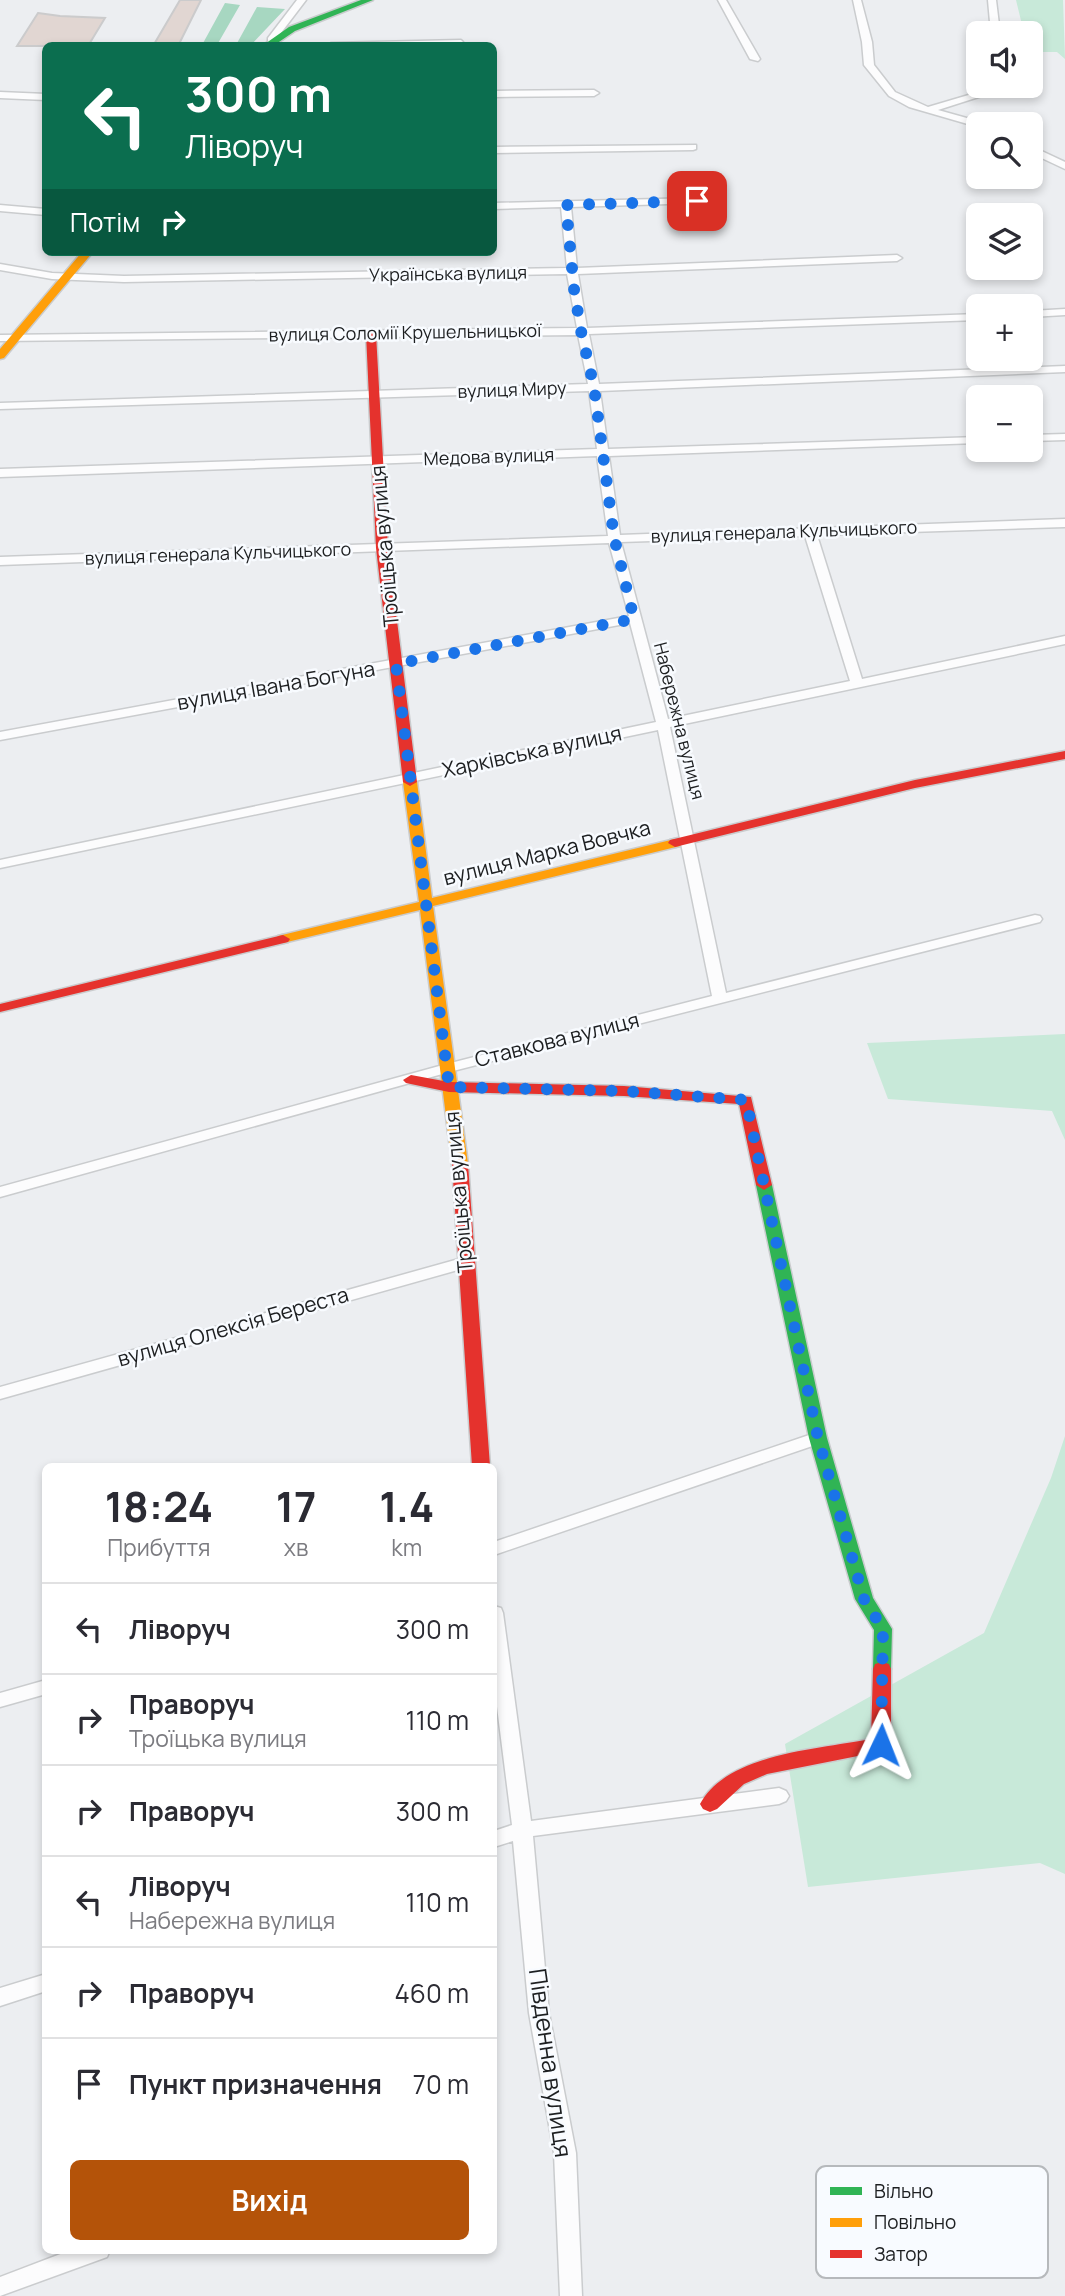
<!DOCTYPE html>
<html lang="uk">
<head>
<meta charset="utf-8">
<style>
  :root { --surface:#fff; --page:#f7f7f7; --text:#2b2b33; --muted:#7c7c81; --line:#e1e1e2; --accent:#b45309 }
  body { margin:0; font-family:Manrope,sans-serif; background:var(--page); color:var(--text); height:100vh; display:flex; flex-direction:column; font-size:26px; white-space:nowrap }
  * { box-sizing:border-box; margin:0 }
  p { font-size:23px; color:var(--muted) }
  .icon { flex:none; width:38px; height:38px; fill:none; stroke:currentColor; stroke-width:2; stroke-linecap:round; stroke-linejoin:round }
  .map { position:relative; flex:1; overflow:hidden }
  .sheet { position:absolute; left:42px; top:1463px; width:455px; height:791px; display:flex; flex-direction:column; background:var(--surface); border-radius:10px; box-shadow:0 4px 10px #0003 }
  .sheet>* { flex:none }
  .banner { position:absolute; left:42px; top:42px; width:455px; height:214px; border-radius:10px; box-shadow:0 4px 10px #0003; background:#0b6e4f; color:#fff; overflow:hidden }
  .controls { position:absolute; left:966px; top:21px; display:grid; gap:14px }
  .controls a { display:grid; place-items:center; width:77px; height:77px; border-radius:10px; background:var(--surface); box-shadow:0 4px 10px #0003; font-size:35px }
  .pin { position:absolute; display:grid; place-items:center; width:60px; height:60px; color:#fff; margin:-30px; border-radius:14px; box-shadow:0 4px 10px #0006 }
  .me { position:absolute; width:77px; margin:-38px; rotate:2deg; stroke-linejoin:round; filter:drop-shadow(0 0 5px #0008) }
  .turn { display:flex; align-items:center; gap:24px; height:147px; padding:0 28px; font-size:32px }
  .turn .icon { width:91px; height:91px; stroke-width:2.5 }
  .turn b { display:block; font-size:49px; line-height:60px }
  .then { display:flex; align-items:center; height:66px; padding:0 28px; background:#0003; gap:14px; font-size:26px }
  .eta { display:flex; justify-content:space-evenly; align-items:center; height:119px; text-align:center }
  .eta b { font-size:42px; font-weight:700; line-height:49px }
  .primary-button { display:flex; gap:14px; margin-top:auto; padding:14px 28px }
  .primary-button a { flex:1; height:80px; border-radius:10px; background:var(--accent); color:#fff; font-size:28px; font-weight:700; line-height:80px; text-align:center }
  ul { padding:0; list-style:none }
  li { display:flex; align-items:center; gap:21px; height:91px; padding:0 28px; border-top:2px solid var(--line) }
  li div { flex:1 }
  li b { display:block; font-size:26px }
  li em { font-style:normal }
  .map>svg:first-child { display:block }
  .green { fill:#c8e9d9 }
  .forest { fill:#a7d7c1 }
  .building { fill:#e1d6d2; stroke:#cbcbcc; stroke-width:2 }
  .lines { fill:none; stroke-linecap:round; stroke-linejoin:round }
  .street-casing { stroke:#caccce; stroke-width:3 }
  .fast-casing { stroke:#caccce; stroke-width:3 }
  .slow-casing { stroke:#caccce; stroke-width:3 }
  .jam-casing { stroke:#caccce; stroke-width:3 }
  .street { fill:#fcfcfd; fill-rule:evenodd }
  .fast { fill:#30b455; fill-rule:evenodd }
  .slow { fill:#ff9f0a; fill-rule:evenodd }
  .jam { fill:#e5322d; fill-rule:evenodd }
  .route { stroke:#1a73e8; stroke-width:12; stroke-dasharray:0 21.6 }
  .labels { text-anchor:middle; stroke-width:5; stroke-linejoin:round; paint-order:stroke }
  .far-street-label { font-size:18px; fill:#1d1f21; stroke:#f8fbff }
  .street-label { font-size:21px; fill:#1d1f21; stroke:#f8fbff }
  .near-street-label { font-size:24px; fill:#1d1f21; stroke:#f8fbff }
  .key { fill:#f8fbff; stroke:#b6b9bc; stroke-width:2 }
  .key-label { font-size:19px; fill:#1d1f21 }
</style>
</head>
<body>
<div class="map">
<svg width="1065" height="2296" viewBox="0 0 1065 2296">
  <rect width="100%" height="100%" fill="#eceef1"/>
  <path class="green" d="M1016 0H1063L1065 59 1057 52H1031V33H1024Z
    M1065 1034V1140L1052 1111 888 1099 867 1043Z
    M1065 1436V1874L1040 1863 808 1887 785 1744 984 1633 1051 1478Z"/>
  <path class="forest" d="M225 3 240 5 217 45H202Z
    M257 7 285 9 251 45H236Z"/>
  <path class="building" d="M180 0H201L178 46H153Z
    M38 13 60 16 105 18 88 46H17Z"/>
  <g class="lines">
    <defs>
      <path id="street" d="M297 0H306L274 42H268V38Z
        M718 0H726L760 59 758 61 750 59Z
        M853 0H861L872 42 874 65 895 92 928 107 999 86H1013L938 110 981 122 983 124H978V127L909 107 889 96 864 65 862 42Z
        M988 0H996L1000 33H991Z
        M461 40 463 42 458 45 327 46 331 43Z
        M494 91 594 90 599 93 594 96 494 97Z
        M0 92 46 94V100L0 98Z
        M696 145V149L693 150 494 153V147Z
        M1031 146 1065 162V169L1031 153Z
        M697 198 702 201 701 203 571 207 577 268 897 255 902 258 897 261 578 274 587 328 978 314V320L589 334 599 384 1065 366V372L600 391 608 449 978 437V443L609 456 620 535 1065 519V527L817 535 862 679 1065 636V644L670 727 726 993 1035 915 1040 916 1042 919 1040 922 453 1071 0 1197V1187L443 1065 712 996 658 730 0 868V860L656 722 630 623 0 740V732L629 616 609 543 0 565V557L608 536 597 456 0 477V469L597 449 589 391 0 409V403L588 384 578 335 0 341V335L577 328 567 274 124 282 52 279 0 270V264L52 273 124 276 567 268 561 207 494 209V203ZM805 536 850 681 668 719 621 542Z
        M0 205 46 209V215L0 211Z
        M1065 309V315L1031 317V311Z
        M1065 434V440L1031 441V435Z
        M466 1257 472 1258 474 1262 472 1266 0 1399V1387Z
        M818 1432 824 1434 827 1438 824 1442 494 1555V1542Z
        M494 1606 501 1608 503 1613 531 1821 779 1788 786 1791 789 1796 786 1801 779 1804 533 1836 549 2013 576 2153 582 2296H560L554 2153 529 2013 513 1841 494 1847V1831L512 1825 494 1683Z
        M46 1680V1694L0 1707V1693Z
        M46 1974V1991L0 2006V1988Z
        M71 2250H110L107 2257 0 2296V2277Z"/>
      <path id="fast" d="M361 0H373L295 31 273 46H262L289 27Z
        M764 1180 772 1185 827 1438 873 1598 892 1629 891 1669 889 1674 882 1676 875 1674 873 1669 874 1630 855 1599 809 1438 756 1185Z"/>
      <path id="slow" d="M82 252H93L4 358 0 359V349Z
        M410 778 417 782 432 898 675 839 682 843 680 846 433 906 468 1164 460 1169 452 1164 420 910 283 943 276 939 278 936 419 902 403 782Z"/>
      <path id="jam" d="M371 331 376 334 388 548 417 782 410 786 403 782 376 548 366 334Z
        M1065 751V759L915 788 675 847 668 843 670 840 915 780Z
        M283 935 290 939 288 942 0 1012V1004Z
        M411 1075 449 1082 624 1086 751 1097 772 1185 764 1190 756 1185 739 1104 624 1096 449 1092 406 1083 403 1080Z
        M460 1159 468 1164 490 1466H472L452 1164Z
        M882 1662 889 1664 891 1669V1745L888 1750 767 1774 744 1784 717 1809 710 1812 703 1809 700 1804C727 1753 821 1749 871 1739L873 1669 875 1664Z"/>
    </defs>
    <use href="#street" class="street-casing"/>
    <use href="#fast" class="fast-casing"/>
    <use href="#slow" class="slow-casing"/>
    <use href="#jam" class="jam-casing"/>
    <use href="#street" class="street"/>
    <use href="#fast" class="fast"/>
    <use href="#slow" class="slow"/>
    <use href="#jam" class="jam"/>
  </g>
  <g class="lines">
    <path class="route" d="M697 201 566 205 574 289 581 331 594 387 614 537 634 619 396 664 449 1087 624 1091 746 1100 818 1438 864 1599 883 1629 881 1745"/>
  </g>
  <g class="labels">
    <g class="far-street-label">
      <text transform="translate(448 274) rotate(-1)" y="6">Українська вулиця</text>
      <text transform="translate(405 333) rotate(-1)" y="6">вулиця Соломії Крушельницької</text>
      <text transform="translate(512 390) rotate(-2)" y="6">вулиця Миру</text>
      <text transform="translate(489 457) rotate(-2)" y="6">Медова вулиця</text>
      <text transform="translate(784 532) rotate(-2)" y="6">вулиця генерала Кульчицького</text>
      <text transform="translate(218 554) rotate(-2)" y="6">вулиця генерала Кульчицького</text>
      <text transform="translate(679 721) rotate(76)" y="6">Набережна вулиця</text>
    </g>
    <g class="street-label">
      <text transform="translate(385 546) rotate(-95)" y="7">Троїцька вулиця</text>
      <text transform="translate(276 686) rotate(-10)" y="7">вулиця Івана Богуна</text>
      <text transform="translate(532 752) rotate(-12)" y="7">Харківська вулиця</text>
      <text transform="translate(547 853) rotate(-14)" y="7">вулиця Марка Вовчка</text>
      <text transform="translate(557 1040) rotate(-14)" y="7">Ставкова вулиця</text>
      <text transform="translate(459 1192) rotate(-95)" y="7">Троїцька вулиця</text>
      <text transform="translate(233 1327) rotate(-16)" y="7">вулиця Олексія Береста</text>
    </g>
    <g class="near-street-label">
      <text transform="translate(550 2063) rotate(82)" y="8">Південна вулиця</text>
    </g>
  </g>
  <rect x="816" y="2166" width="232" height="112" rx="10" class="key"/>
  <rect x="830" y="2187" width="32" height="8" fill="#30b455"/>
  <rect x="830" y="2218" width="32" height="9" fill="#ff9f0a"/>
  <rect x="830" y="2250" width="32" height="8" fill="#e5322d"/>
  <g class="key-label">
    <text x="874" y="2198">Вільно</text>
    <text x="874" y="2229">Повільно</text>
    <text x="874" y="2261">Затор</text>
  </g>
</svg>
<div class="controls">
<a><svg class="icon" aria-label="sound" viewBox="0 0 24 24"><path d="M4 9h4l5-4v14l-5-4H4zM17 9q2 3 0 6"/></svg></a>
<a><svg class="icon" aria-label="search" viewBox="0 0 24 24"><circle cx="10" cy="10" r="6"/><path d="M15 15l6 6"/></svg></a>
<a><svg class="icon" aria-label="layers" viewBox="0 0 24 24"><path d="M12 4l9 5-9 5-9-5zM3 14l9 5 9-5"/></svg></a>
<a>+</a>
<a>−</a>
</div>
<div class="pin" style="left:697px;top:201px;background:#d93025"><svg class="icon" aria-label="arrive" viewBox="0 0 24 24"><path d="M6 21V4h12l-3 4 3 4H6"/></svg></div>
<svg class="me" style="left:881px;top:1745px" viewBox="-20 -20 40 40"><path d="M0-17L14 15 0 8-14 15z" fill="#1a73e8" stroke="#fff" stroke-width="4"/></svg>
<div class="banner">
<div class="turn"><svg class="icon" aria-label="left" viewBox="0 0 24 24"><path d="M17 20v-9H6M10 6l-5 5 5 5"/></svg><div><b>300 m</b>Ліворуч</div></div>
<div class="then">Потім<svg class="icon" aria-label="right" viewBox="0 0 24 24"><path d="M7 20v-9h11M14 6l5 5-5 5"/></svg></div>
</div>
<section class="sheet">
<div class="eta">
<div><b>18:24</b><p>Прибуття</p></div>
<div><b>17</b><p>хв</p></div>
<div><b>1.4</b><p>km</p></div>
</div>
<ul>
<li><svg class="icon" aria-label="left" viewBox="0 0 24 24"><path d="M17 20v-9H6M10 6l-5 5 5 5"/></svg><div><b>Ліворуч</b></div><em>300 m</em></li>
<li><svg class="icon" aria-label="right" viewBox="0 0 24 24"><path d="M7 20v-9h11M14 6l5 5-5 5"/></svg><div><b>Праворуч</b><p>Троїцька вулиця</p></div><em>110 m</em></li>
<li><svg class="icon" aria-label="right" viewBox="0 0 24 24"><path d="M7 20v-9h11M14 6l5 5-5 5"/></svg><div><b>Праворуч</b></div><em>300 m</em></li>
<li><svg class="icon" aria-label="left" viewBox="0 0 24 24"><path d="M17 20v-9H6M10 6l-5 5 5 5"/></svg><div><b>Ліворуч</b><p>Набережна вулиця</p></div><em>110 m</em></li>
<li><svg class="icon" aria-label="right" viewBox="0 0 24 24"><path d="M7 20v-9h11M14 6l5 5-5 5"/></svg><div><b>Праворуч</b></div><em>460 m</em></li>
<li><svg class="icon" aria-label="arrive" viewBox="0 0 24 24"><path d="M6 21V4h12l-3 4 3 4H6"/></svg><div><b>Пункт призначення</b></div><em>70 m</em></li>
</ul>
<div class="primary-button"><a>Вихід</a></div>
</section>
</div>
</body>
</html>
